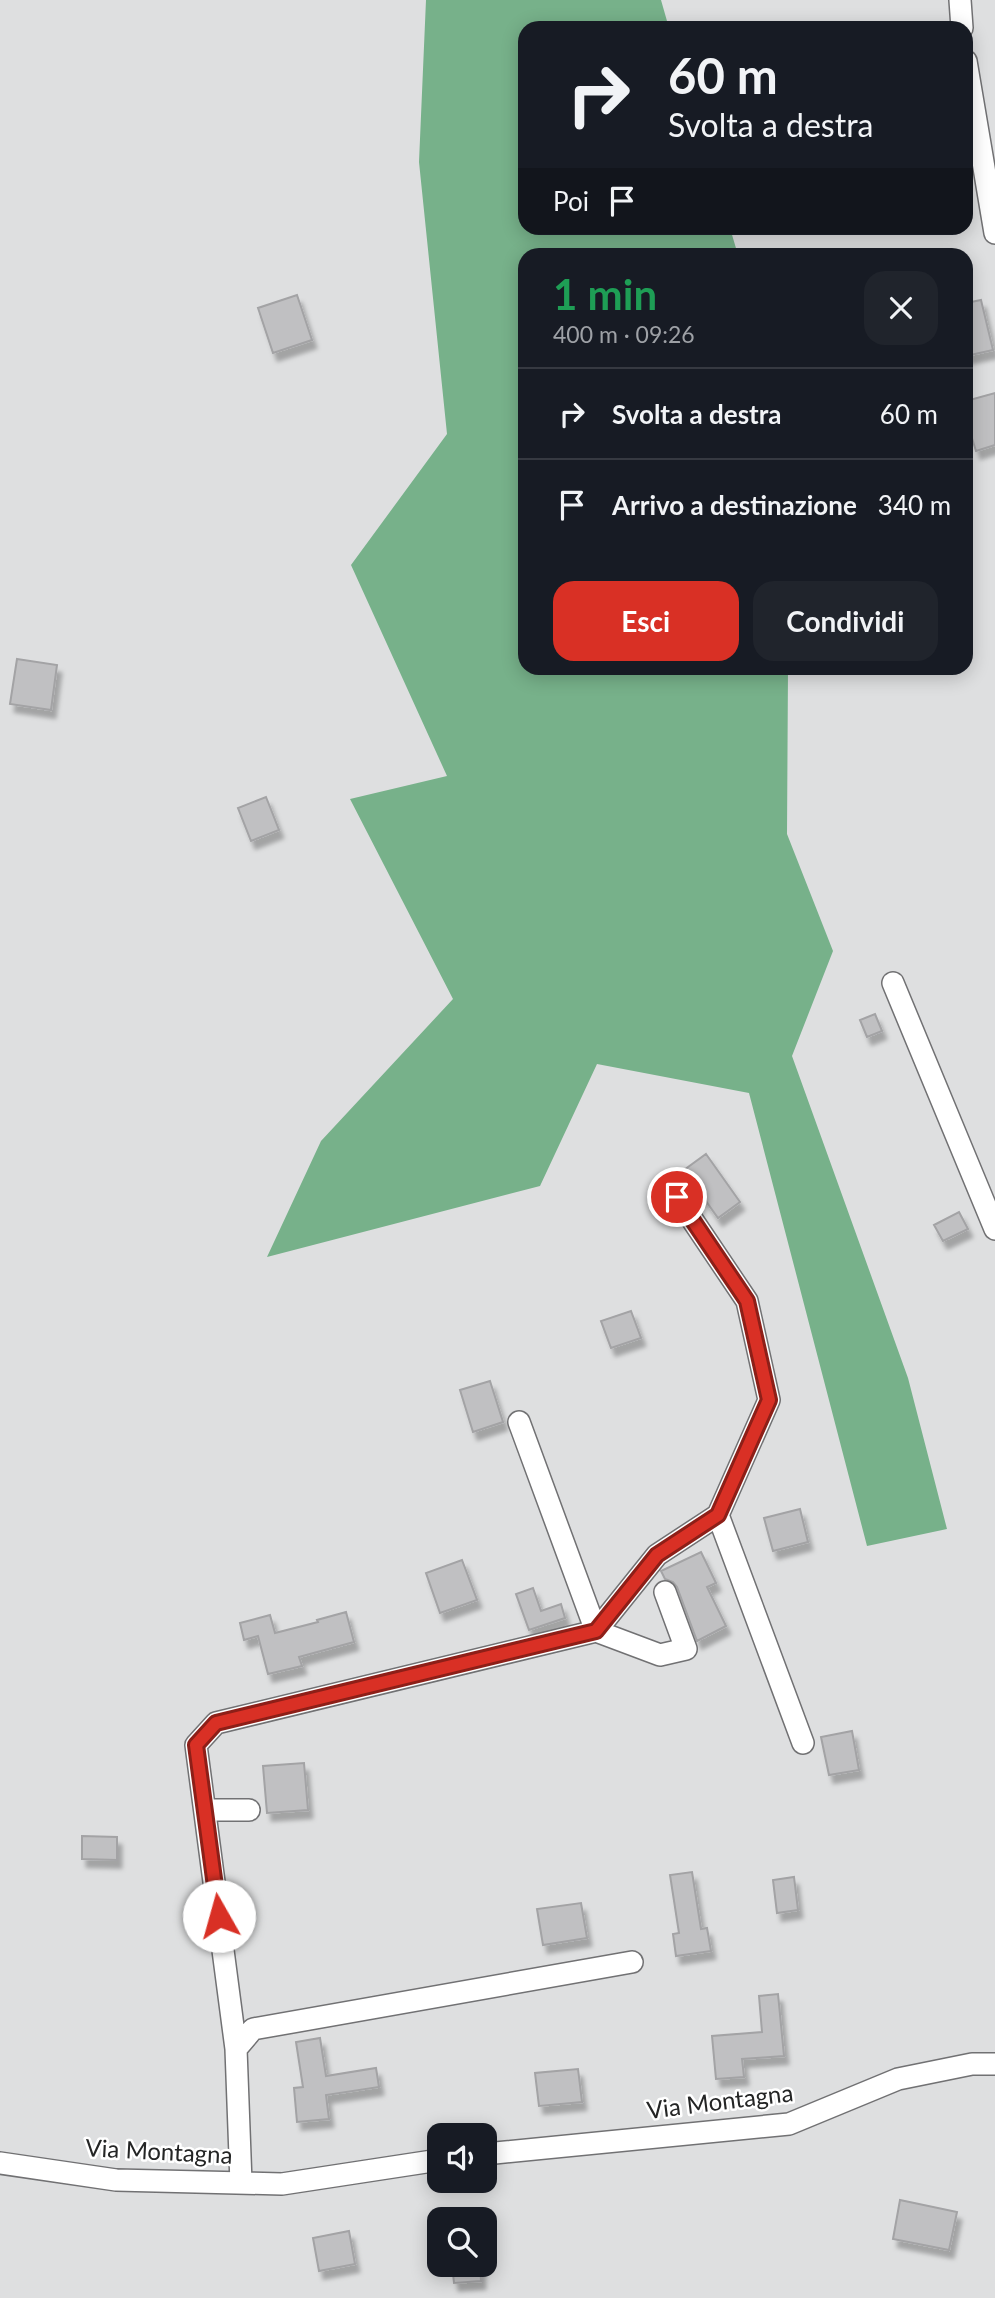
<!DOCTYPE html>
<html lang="it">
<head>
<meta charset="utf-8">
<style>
  :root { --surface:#171b24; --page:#20242c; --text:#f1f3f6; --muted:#9ea1a6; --line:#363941; --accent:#d93025 }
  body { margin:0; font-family:Lato,sans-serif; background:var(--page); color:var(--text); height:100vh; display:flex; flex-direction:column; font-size:26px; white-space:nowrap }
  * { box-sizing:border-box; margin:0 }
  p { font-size:23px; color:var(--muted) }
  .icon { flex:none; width:38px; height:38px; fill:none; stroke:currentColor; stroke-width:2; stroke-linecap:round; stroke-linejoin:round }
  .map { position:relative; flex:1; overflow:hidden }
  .details { position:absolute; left:518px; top:248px; width:455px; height:427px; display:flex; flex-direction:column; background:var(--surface); border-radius:21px; box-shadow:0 4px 18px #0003 }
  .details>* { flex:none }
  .banner { position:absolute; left:518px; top:21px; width:455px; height:214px; border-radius:21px; box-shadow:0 4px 18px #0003; background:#171b24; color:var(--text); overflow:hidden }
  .fabs { position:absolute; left:427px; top:2123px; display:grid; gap:14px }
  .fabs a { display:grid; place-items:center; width:70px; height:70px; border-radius:14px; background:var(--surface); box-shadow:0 4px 18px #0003; font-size:35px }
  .pin { position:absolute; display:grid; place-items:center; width:60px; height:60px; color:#fff; margin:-30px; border:4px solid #fff; border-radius:50%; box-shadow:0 2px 7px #0007 }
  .me { position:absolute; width:77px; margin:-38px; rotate:353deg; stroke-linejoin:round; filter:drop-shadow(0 0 5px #0008) }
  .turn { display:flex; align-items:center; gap:24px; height:147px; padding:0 35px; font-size:32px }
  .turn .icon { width:91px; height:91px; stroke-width:2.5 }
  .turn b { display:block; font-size:49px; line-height:60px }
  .then { display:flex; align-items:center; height:66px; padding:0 35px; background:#0003; gap:14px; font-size:26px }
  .round { display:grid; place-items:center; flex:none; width:74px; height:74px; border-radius:21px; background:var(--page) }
  .head { display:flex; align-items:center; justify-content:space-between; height:119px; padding:0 35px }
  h1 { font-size:42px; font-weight:700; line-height:52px; color:#1e9e55 }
  .cta { display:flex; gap:14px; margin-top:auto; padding:14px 35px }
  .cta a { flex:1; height:80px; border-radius:21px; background:var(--accent); color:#fff; font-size:28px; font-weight:700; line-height:80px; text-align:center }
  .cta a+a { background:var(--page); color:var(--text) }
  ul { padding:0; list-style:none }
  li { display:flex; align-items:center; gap:21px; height:91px; padding:0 35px; border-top:2px solid var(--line) }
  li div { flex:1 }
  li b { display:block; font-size:26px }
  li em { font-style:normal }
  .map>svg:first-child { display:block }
  .forest { fill:#77b18a }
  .building { fill:#c0c0c2; stroke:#a3a3a5; stroke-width:2; filter:url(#shadow) }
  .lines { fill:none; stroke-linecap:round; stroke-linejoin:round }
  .minor-casing { stroke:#717173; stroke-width:24 }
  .minor { stroke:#fff; stroke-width:21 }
  .route-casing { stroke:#8d1f18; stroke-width:18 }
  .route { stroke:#d93025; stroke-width:12 }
  .labels { text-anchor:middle; stroke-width:5; stroke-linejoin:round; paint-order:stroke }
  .street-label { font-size:24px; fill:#242525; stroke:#fff }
</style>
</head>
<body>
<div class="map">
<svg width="995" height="2298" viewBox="0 0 995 2298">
  <defs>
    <filter id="shadow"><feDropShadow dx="4.5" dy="8" stdDeviation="2" flood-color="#0004"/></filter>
  </defs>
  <rect width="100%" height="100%" fill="#dedfe0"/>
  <path class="forest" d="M426 0H661L669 28H525V228H730L738 255 525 256V668L788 669 787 834 833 951 792 1056 908 1378 947 1529 867 1546 749 1093 597 1064 540 1186 267 1257 321 1141 453 999 350 799 447 776 351 565 447 434 419 162Z"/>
  <path class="building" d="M297 295 312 340 273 353 258 308Z
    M981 300 993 350 966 356V303Z
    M995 393V445L976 451 966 419V401Z
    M17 659 57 665 51 710 10 704Z
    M266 797 279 830 251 841 238 808Z
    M875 1014 882 1031 867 1037 860 1020Z
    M706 1154 740 1202 718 1218 684 1170Z
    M959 1212 968 1229 943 1241 934 1225Z
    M631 1311 641 1338 611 1348 601 1321Z
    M490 1381 503 1422 473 1432 460 1390Z
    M800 1509 808 1542 773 1551 764 1518Z
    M701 1552 716 1583 707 1587 726 1626 697 1641 677 1587 673 1582 665 1579 661 1571Z
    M462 1560 477 1600 440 1613 426 1573Z
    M533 1588 541 1611 561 1604 565 1618 529 1630 516 1594Z
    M346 1612 354 1642 299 1657 302 1666 268 1674 258 1636 244 1640 240 1623 270 1615 275 1633 318 1622 317 1620Z
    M852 1731 859 1770 829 1775 821 1737Z
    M304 1763 308 1810 267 1813 263 1766Z
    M82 1836 117 1837V1860L82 1859Z
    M692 1872 701 1929 707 1928 711 1951 676 1956 673 1934 679 1933 670 1875Z
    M794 1877 798 1910 777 1913 773 1880Z
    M581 1903 587 1938 543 1945 537 1909Z
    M778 1994 784 2056 742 2059 744 2077 716 2079 712 2036 762 2032 759 1996Z
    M320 2038 326 2076 376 2068 379 2087 326 2095 329 2119 297 2122 294 2088 303 2087 296 2042Z
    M578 2069 582 2102 539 2106 535 2073Z
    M900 2200 957 2212 949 2250 893 2239Z
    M349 2231 355 2264 319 2271 313 2238Z
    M452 2264H480L481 2281 454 2283Z"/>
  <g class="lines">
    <defs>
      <path id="minor" d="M960 0 962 28
        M966 61 995 233
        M893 983 995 1229
        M677 1197 747 1301 769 1400 718 1515
        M665 1592 686 1649 660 1655 596 1631 657 1555 718 1515 803 1743
        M206 1810H249
        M236 2049 196 1745 216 1723 596 1631 519 1422
        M485 2154 789 2124 898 2079 972 2064H995
        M0 2163 116 2180 282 2184 439 2160
        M241 2183 236 2049 253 2029 632 1962"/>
    </defs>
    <use href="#minor" class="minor-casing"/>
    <use href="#minor" class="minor"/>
  </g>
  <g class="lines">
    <defs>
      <path id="route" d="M219 1916 196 1745 216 1723 596 1631 657 1555 718 1515 769 1400 747 1301 677 1197"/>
    </defs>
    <use href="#route" class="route-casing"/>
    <use href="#route" class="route"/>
  </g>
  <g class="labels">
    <g class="street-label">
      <text transform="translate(720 2102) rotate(-7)" y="8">Via Montagna</text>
      <text transform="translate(159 2152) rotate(3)" y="8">Via Montagna</text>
    </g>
  </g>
</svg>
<div class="fabs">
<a><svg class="icon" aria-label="sound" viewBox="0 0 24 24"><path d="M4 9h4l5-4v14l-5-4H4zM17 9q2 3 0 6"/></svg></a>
<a><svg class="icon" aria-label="search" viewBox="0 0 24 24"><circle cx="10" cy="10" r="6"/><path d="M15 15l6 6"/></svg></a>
</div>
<div class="pin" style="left:677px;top:1197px;background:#d93025"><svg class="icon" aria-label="arrive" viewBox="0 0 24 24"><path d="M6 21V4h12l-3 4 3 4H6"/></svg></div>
<svg class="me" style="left:219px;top:1916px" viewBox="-20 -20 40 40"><circle r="19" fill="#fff"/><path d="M0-13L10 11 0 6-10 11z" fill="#d93025"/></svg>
<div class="banner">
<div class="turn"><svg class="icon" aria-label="right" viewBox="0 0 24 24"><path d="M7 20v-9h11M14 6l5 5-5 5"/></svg><div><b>60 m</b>Svolta a destra</div></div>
<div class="then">Poi<svg class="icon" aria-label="arrive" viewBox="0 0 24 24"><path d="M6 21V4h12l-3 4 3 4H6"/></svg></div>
</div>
<section class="details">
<div class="head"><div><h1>1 min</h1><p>400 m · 09:26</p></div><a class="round"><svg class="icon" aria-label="close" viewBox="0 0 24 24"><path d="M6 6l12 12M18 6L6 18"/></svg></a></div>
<ul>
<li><svg class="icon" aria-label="right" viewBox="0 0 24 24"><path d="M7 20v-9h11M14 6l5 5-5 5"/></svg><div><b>Svolta a destra</b></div><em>60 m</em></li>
<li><svg class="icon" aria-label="arrive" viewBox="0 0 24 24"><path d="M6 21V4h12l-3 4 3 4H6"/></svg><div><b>Arrivo a destinazione</b></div><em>340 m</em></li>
</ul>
<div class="cta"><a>Esci</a><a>Condividi</a></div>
</section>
</div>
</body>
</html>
